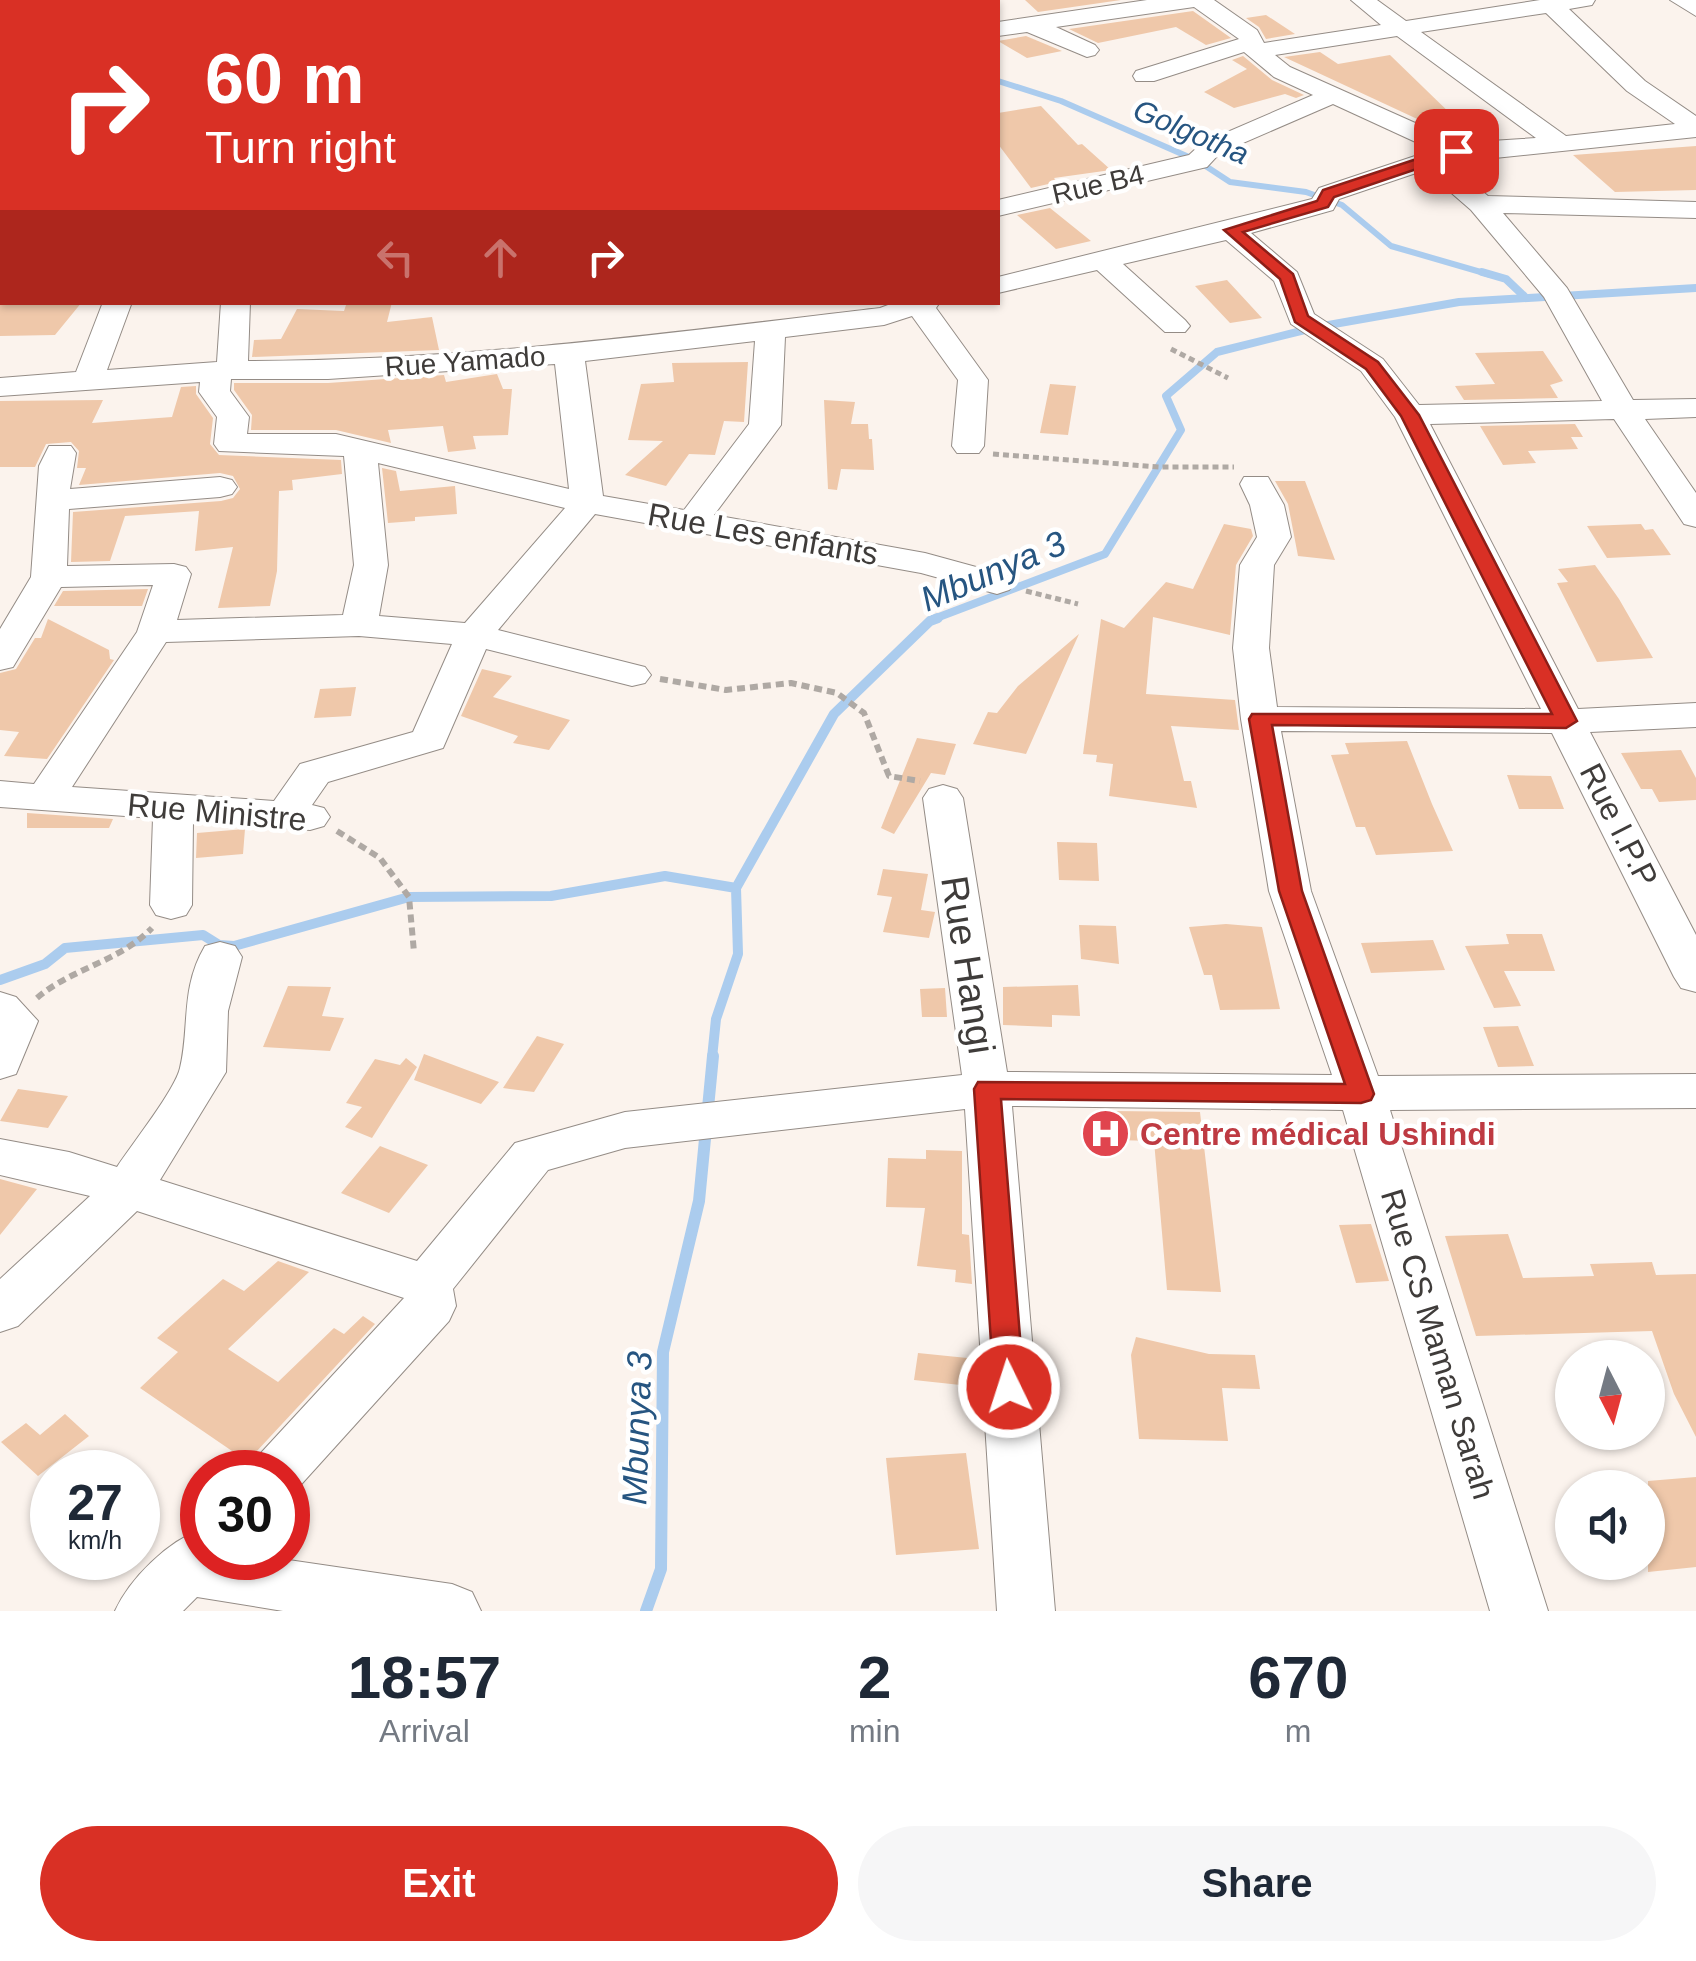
<!DOCTYPE html>
<html lang="en">
<head>
<meta charset="utf-8">
<style>
  :root { --surface:#fff; --page:#f6f6f7; --text:#1f2937; --muted:#747a83; --accent:#d93025 }
  body { margin:0; font-family:Arial,sans-serif; background:var(--page); color:var(--text); height:100vh; display:flex; flex-direction:column; font-size:38px; white-space:nowrap }
  * { box-sizing:border-box; margin:0 }
  p { font-size:32px; color:var(--muted) }
  .icon { flex:none; width:55px; height:55px; fill:none; stroke:currentColor; stroke-width:2; stroke-linecap:round; stroke-linejoin:round }
  .map { position:relative; height:1611px; overflow:hidden }
  .panel { display:flex; flex-direction:column; background:var(--surface); flex:1 }
  .panel>* { flex:none }
  .top-card { position:absolute; left:0px; top:0px; width:1000px; height:305px; box-shadow:0 2px 8px #0004; background:#d93025; color:#fff; overflow:hidden }
  .needle { width:65px; rotate:174deg }
  .tools { position:absolute; left:1555px; top:1340px; display:grid; gap:20px }
  .tools a { display:grid; place-items:center; width:110px; height:110px; border-radius:50%; background:var(--surface); box-shadow:0 2px 8px #0004; font-size:50px }
  .speed { position:absolute; left:30px; top:1450px; display:flex; gap:20px; font-size:50px; font-weight:700; text-align:center }
  .speed>* { display:grid; place-content:center; width:130px; height:130px; border-radius:50%; background:var(--surface); box-shadow:0 2px 8px #0004; line-height:1 }
  .speed small { font-size:25px; font-weight:400 }
  .speed .limit { border:15px solid #d22; background:#fff; color:#111 }
  .pin { position:absolute; display:grid; place-items:center; width:85px; height:85px; color:#fff; margin:-42px; border-radius:20px; box-shadow:0 5px 15px #0006 }
  .me { position:absolute; width:110px; margin:-55px; rotate:356deg; stroke-linejoin:round; filter:drop-shadow(0 0 8px #0008) }
  .turn { display:flex; align-items:center; gap:35px; height:210px; padding:0 40px; font-size:45px }
  .turn .icon { width:130px; height:130px; stroke-width:2.5 }
  .turn b { display:block; font-size:70px; line-height:85px }
  .lanes { display:flex; align-items:center; height:95px; padding:0 40px; background:#0003; justify-content:center; gap:50px; direction:ltr }
  .lanes .off { opacity:.35 }
  .eta { display:flex; justify-content:space-evenly; align-items:center; height:170px; text-align:center }
  .eta b { font-size:60px; font-weight:700; line-height:70px }
  .action { display:flex; gap:20px; margin-top:auto; padding:20px 40px }
  .action a { flex:1; height:115px; border-radius:60px; background:var(--accent); color:#fff; font-size:40px; font-weight:700; line-height:115px; text-align:center }
  .action a+a { background:var(--page); color:var(--text) }
  .map>svg:first-child { display:block }
  .lines { fill:none; stroke-linecap:round; stroke-linejoin:round }
  .stream-far3 { stroke:#abccee; stroke-width:6 }
  .stream-far2 { stroke:#abccee; stroke-width:8 }
  .stream-far1 { stroke:#abccee; stroke-width:10 }
  .stream { stroke:#abccee; stroke-width:12 }
  .building { fill:#efc8aa }
  .minor-casing { stroke:#948c86; stroke-width:2 }
  .path-far2 { stroke:#afa9a4; stroke-width:4; stroke-dasharray:5 4; stroke-linecap:butt }
  .path-far1 { stroke:#afa9a4; stroke-width:5; stroke-dasharray:6 4; stroke-linecap:butt }
  .path { stroke:#afa9a4; stroke-width:6; stroke-dasharray:8 5; stroke-linecap:butt }
  .minor { fill:#fff; fill-rule:evenodd }
  .route { fill:#d93025; stroke:#8d1f18; stroke-width:2.5 }
  .labels { text-anchor:middle; stroke-width:9; stroke-linejoin:round; paint-order:stroke }
  .far-street-label { font-size:28px; fill:#3f3c3a; stroke:#fff }
  .far-water-label { font-size:30px; font-style:italic; fill:#265581; stroke:#fff }
  .street-label { font-size:32px; fill:#3f3c3a; stroke:#fff }
  .health-label { font-size:32px; font-weight:bold; fill:#be3a42; stroke:#fff; text-anchor:start }
  .water-label { font-size:35px; font-style:italic; fill:#265581; stroke:#fff }
  .near-street-label { font-size:38px; fill:#3f3c3a; stroke:#fff }
</style>
</head>
<body>
<div class="map">
<svg width="1696" height="1611" viewBox="0 0 1696 1611">
  <rect width="100%" height="100%" fill="#fbf3ed"/>
  <g class="lines">
    <path class="stream-far3" d="M744 0 750 2
      M998 81 1061 101 1198 161 1230 182 1306 192 1342 205 1391 246 1491 275"/>
    <path class="stream-far2" d="M1482 272 1506 279 1524 296
      M931 620 1105 554 1181 430 1166 396 1217 352 1317 327 1459 302 1696 288"/>
    <path class="stream-far1" d="M0 980 45 964 65 948 203 935 219 945 234 946 409 897 551 896 665 876 736 888
      M712 1058 716 1019 738 954 736 888 834 714 930 621 938 618"/>
    <path class="stream" d="M646 1611 661 1569 663 1352 699 1201 713 1056"/>
  </g>
  <path class="building" d="M1025 0H1121L1038 12Z
    M1193 11 1231 38 1206 45 1176 27 1098 43 1069 29Z
    M1266 15 1295 34 1266 39 1259 27 1246 18Z
    M1026 36 1062 51 1027 58 998 41Z
    M1320 52 1338 64 1390 55 1456 119 1428 124 1284 57Z
    M1243 56 1272 80 1304 95 1296 98 1285 94 1234 108 1204 92 1247 69 1232 60Z
    M1041 106 1078 145 1082 144 1111 170 1054 178 1057 182 1031 188 998 144V113Z
    M1696 146V190L1615 192 1573 155Z
    M1050 208 1091 241 1056 249 1017 215Z
    M1227 280 1262 318 1230 323 1195 286Z
    M0 302H82L55 335 0 336Z
    M347 302H392L387 322 432 317 439 350 252 357 254 340 281 339 297 309 344 311Z
    M1543 351 1563 381 1550 385 1558 398 1464 400 1455 386 1495 384 1475 353Z
    M748 362 744 422 724 421 715 455 689 454 666 486 625 475 663 441 628 440 641 384 674 382 672 363Z
    M497 374 503 389H512L508 435 473 436 476 449 448 452 443 426 388 430 391 443 336 430H251L252 415 234 390V383H328L444 375 446 382Z
    M1050 384 1076 386 1068 435 1040 433Z
    M196 386V394L213 418 210 444 219 455 341 460 342 474 292 480 293 490 279 491 277 571 270 606 218 608 233 547 195 551 199 511 125 516 110 561 71 562 73 512 221 501 233 498 240 489 233 476 220 473 79 485 86 468H77L79 451 71 442 46 444 35 467H0V401L103 400 92 423 172 417 181 387Z
    M824 400 855 402 851 424H868L869 439H872L874 470 841 469 837 490 828 489Z
    M1575 424 1583 437H1571L1578 449 1528 451 1536 463 1503 465 1480 426Z
    M382 468 396 471 400 491 455 486 457 514 415 517V521L388 523Z
    M1275 481H1305L1335 560 1298 556 1288 504Z
    M1224 524 1251 529 1253 536 1236 565 1230 635 1153 617 1146 694 1235 700 1239 730 1171 726 1184 781H1191L1197 808 1109 796 1113 764 1096 762 1097 755 1083 754 1101 619 1124 628 1166 582 1193 589Z
    M1641 524 1645 530 1653 529 1671 555 1607 558 1587 526Z
    M1595 565 1619 599 1653 658 1597 662 1557 583 1568 582 1558 569Z
    M148 589 142 606H54L63 591Z
    M48 619 109 650 110 659 114 660 47 759 4 756 19 732 0 730V673L16 669 35 638H41Z
    M1079 634 1026 754 973 744 988 712 997 713 1018 686Z
    M482 669 512 676 493 697 570 720 549 750 513 743 518 736 461 716Z
    M356 687 351 716 314 718 320 689Z
    M917 738 956 744 945 775 931 773 894 834 881 828Z
    M1407 741 1432 804 1453 851 1376 855 1365 827H1356L1331 755 1349 754 1345 743Z
    M1681 750 1696 778V800L1659 802 1652 789H1641L1621 753Z
    M1507 775 1551 776 1564 809H1519Z
    M27 813 113 819 109 828H27Z
    M245 829 243 854 196 858 197 833Z
    M1057 842 1097 843 1099 881 1059 880Z
    M883 869 928 874 921 910 935 912 929 938 883 932 892 897 877 895Z
    M1226 924 1262 927 1280 1009 1220 1010 1212 975H1204L1189 927Z
    M1079 925 1116 926 1119 964 1081 959Z
    M1506 934H1542L1555 971H1504L1521 1006 1494 1008 1465 946 1509 944Z
    M1433 940 1445 970 1371 973 1361 943Z
    M1078 985 1080 1016 1052 1015V1027L1003 1025V987Z
    M288 986 331 987 322 1016 344 1018 330 1051 263 1047Z
    M945 988 947 1017H922L920 989Z
    M1518 1026 1534 1066 1498 1067 1483 1027Z
    M537 1036 564 1044 534 1092 503 1088Z
    M424 1054 499 1082 481 1104 414 1080Z
    M406 1058 417 1067 372 1138 345 1127 362 1107 346 1103 375 1059 400 1065Z
    M18 1089 68 1096 48 1128 0 1121Z
    M1112 1111 1200 1112 1221 1292 1167 1290 1154 1141 1114 1140Z
    M380 1146 428 1165 389 1213 341 1193Z
    M926 1150 962 1151V1234L969 1235 972 1284 955 1282 956 1270 917 1266 925 1208 886 1207 888 1158 926 1159Z
    M0 1179 37 1189 0 1235Z
    M1371 1224 1389 1281 1356 1283 1339 1225Z
    M1508 1234 1523 1278 1594 1276 1590 1264 1652 1262 1656 1275 1696 1274V1437L1674 1394 1652 1331 1476 1336 1445 1236Z
    M278 1261 309 1272 228 1349 278 1382 334 1328 344 1334 363 1316 375 1324 256 1452 251 1464 140 1388 178 1352 157 1338 223 1279 244 1291Z
    M1136 1337 1209 1354 1255 1355 1260 1389 1222 1388 1228 1441 1139 1439 1131 1355Z
    M918 1353 977 1359 979 1387 914 1380Z
    M65 1414 89 1436 38 1476 1 1442 26 1423 40 1435Z
    M966 1453 979 1549 896 1555 886 1458Z
    M1696 1477V1567L1648 1572V1481Z"/>
  <g class="lines">
    <defs>
      <path id="minor" d="M547 0H585L586 2H546Z
        M1147 0H1214L1257 30 1264 43 1381 25 1351 0H1377L1406 21 1540 0H1595L1592 5 1569 9 1645 81 1696 116V137L1447 163 1488 196 1696 202V218L1503 213 1567 288 1633 400 1696 399V417L1645 419 1696 493V527L1684 524 1614 419 1430 424 1578 709 1696 703V727L1590 732 1696 935V992L1681 988 1674 977 1552 733 1281 731 1311 891 1378 1076 1696 1074V1108L1390 1110 1548 1611H1490L1343 1110 1012 1106 1055 1611H997L965 1109 625 1148 548 1170 453 1289 456 1306 449 1321 297 1489 288 1492V1472H251L259 1455 404 1298 137 1211 18 1326 0 1332V1279L90 1196 0 1175V1139L69 1152 117 1167C132 1144 175 1090 180 1068 190 1027 180 988 205 946L220 942 235 946 242 957 228 1011 226 1072 160 1180 417 1261 515 1143 625 1112 962 1075 923 798 929 789 943 785 957 789 963 798 1007 1072 1332 1075 1269 891 1241 719 1233 648 1240 565 1257 537 1250 505 1240 484 1244 477H1268L1284 505 1291 537 1274 565 1269 648 1277 707 1541 709 1395 417 1361 371 1291 324 1274 281 1226 240 1123 264 1185 320 1190 326 1185 332H1165L1097 270 998 293V277L1312 199 1319 188 1433 150 1333 104 1220 153 1207 167 998 216V200L1189 155 1202 143 1313 95 1274 77 1244 52 1154 81H1136L1133 76 1136 71 1239 39 1194 7 1056 27 1095 45 1099 50 1095 55 1087 57 1027 32 998 36V22ZM1546 13 1627 91 1675 124 1566 136 1421 32ZM1397 36 1536 138 1460 143 1290 67 1275 55ZM1425 170 1471 210 1544 297 1602 401 1419 405 1383 359 1314 314 1297 272 1251 233 1333 210 1339 199Z
        M1670 0H1696V16Z
        M0 118 2 119V134H0Z
        M0 222H2V238H0Z
        M103 302H132L107 370 217 362 221 302H250L248 361C460 361 670 333 880 308L896 302H940L936 308 988 380 984 446 979 453H957L952 446 958 380 912 316 884 325 785 337 781 425 714 515 925 553 1009 576 1015 583 1009 590 997 594 921 573 595 514 498 630 645 667 651 675 645 683 632 686 486 649 443 748 328 782 312 805 324 808 330 817 324 826 310 830 193 821 192 905 186 915 171 919 156 915 150 905 153 818 0 807V781L34 784 137 632 153 585 61 587 13 667 0 670V629L31 577 39 466 49 446H71L76 453 70 489 220 477 232 480 237 487 232 494 220 497 69 509 67 566 174 564 186 567 191 574 177 620 343 615 354 565 344 456 219 451 214 444 217 417 199 392 200 382 0 396V378L76 372ZM755 341 749 424 684 510 603 496 585 361ZM555 364 569 489 336 434H247L249 417 230 391 231 379H328ZM378 463 565 508 465 623 379 616 388 565ZM359 636 452 644 413 732 300 764 274 801 72 787 166 642Z
        M0 992 16 997 38 1021 16 1074 0 1079Z
        M202 1529V1558H275L452 1584 472 1592 481 1611H283L197 1597 183 1611H115C130 1578 168 1541 202 1529Z"/>
    </defs>
    <use href="#minor" class="minor-casing"/>
    <path class="path-far2" d="M718 2 733 0"/>
    <path class="path-far1" d="M1171 349 1228 378
      M993 454 1159 467H1234
      M1026 591 1078 604"/>
    <path class="path" d="M660 679 726 690 791 683 837 693 864 713 889 776 920 781
      M337 831 380 858 409 897 414 952
      M37 998C72 968 119 962 152 928"/>
    <use href="#minor" class="minor"/>
  </g>
  <path class="route" d="M1456 146 1463 151 1461 154 1334 197 1328 207 1243 232 1293 274 1308 316 1378 362 1419 415 1577 721 1566 728 1272 725 1302 891 1374 1094 1371 1100 1361 1103 1001 1099 1024 1387 1020 1396 1009 1400 999 1396 994 1387 974 1089 978 1082 1345 1084 1279 891 1249 719 1252 714H1552L1401 416 1366 369 1295 322 1280 279 1224 230 1317 201 1323 190Z"/>
  <defs>
    <symbol id="hospital-disc" viewBox="-11 -11 22 22"><circle r="9.5" fill="#e0444e" stroke="#fff"/><path d="M-5-5h3v3.5h4V-5h3V5h-3V1.5h-4V5h-3Z" fill="#fff"/></symbol>
  </defs>
  <g fill-rule="evenodd">
    <use href="#hospital-disc" x="1078" y="1106" width="55" height="55"/>
  </g>
  <g class="labels">
    <g class="far-street-label">
      <text transform="translate(1098 184) rotate(-13)" y="10">Rue B4</text>
      <text transform="translate(465 361) rotate(-4)" y="10">Rue Yamado</text>
    </g>
    <g class="far-water-label">
      <text transform="translate(1191 132) rotate(23)" y="10">Golgotha</text>
    </g>
    <g class="street-label">
      <text transform="translate(763 534) rotate(10)" y="11">Rue Les enfants</text>
      <text transform="translate(217 812) rotate(5)" y="11">Rue Ministre</text>
      <text transform="translate(1619 825) rotate(63)" y="11">Rue I.P.P</text>
      <text transform="translate(1438 1344) rotate(73)" y="11">Rue CS Maman Sarah</text>
    </g>
    <g class="health-label">
      <text x="1140" y="1145">Centre médical Ushindi</text>
    </g>
    <g class="water-label">
      <text transform="translate(993 571) rotate(-23)" y="12">Mbunya 3</text>
      <text transform="translate(637 1428) rotate(-88)" y="12">Mbunya 3</text>
    </g>
    <g class="near-street-label">
      <text transform="translate(968 965) rotate(81)" y="13">Rue Hangi</text>
    </g>
  </g>
</svg>
<div class="tools">
<a><svg class="needle" viewBox="-14 -14 28 28"><path d="M0-13l5 13h-10z" fill="#e53935"/><path d="M0 13l5-13h-10z" fill="#747a83"/></svg></a>
<a><svg class="icon" aria-label="sound" viewBox="0 0 24 24"><path d="M4 9h4l5-4v14l-5-4H4zM17 9q2 3 0 6"/></svg></a>
</div>
<div class="speed"><div>27<small>km/h</small></div><div class="limit">30</div></div>
<div class="pin" style="left:1456px;top:151px;background:#d93025"><svg class="icon" aria-label="arrive" viewBox="0 0 24 24"><path d="M6 21V4h12l-3 4 3 4H6"/></svg></div>
<svg class="me" style="left:1009px;top:1387px" viewBox="-20 -20 40 40"><circle r="17" fill="#d93025" stroke="#fff" stroke-width="3"/><path d="M0-11L8 9 0 5-8 9z" fill="#fff"/></svg>
<div class="top-card">
<div class="turn"><svg class="icon" aria-label="right" viewBox="0 0 24 24"><path d="M7 20v-9h11M14 6l5 5-5 5"/></svg><div><b>60 m</b>Turn right</div></div>
<div class="lanes"><svg class="icon off" aria-label="left" viewBox="0 0 24 24"><path d="M17 20v-9H6M10 6l-5 5 5 5"/></svg><svg class="icon off" aria-label="ahead" viewBox="0 0 24 24"><path d="M12 20V5M6 11l6-6 6 6"/></svg><svg class="icon" aria-label="right" viewBox="0 0 24 24"><path d="M7 20v-9h11M14 6l5 5-5 5"/></svg></div>
</div>
</div>
<section class="panel">
<div class="eta">
<div><b>18:57</b><p>Arrival</p></div>
<div><b>2</b><p>min</p></div>
<div><b>670</b><p>m</p></div>
</div>
<div class="action"><a>Exit</a><a>Share</a></div>
</section>
</body>
</html>
